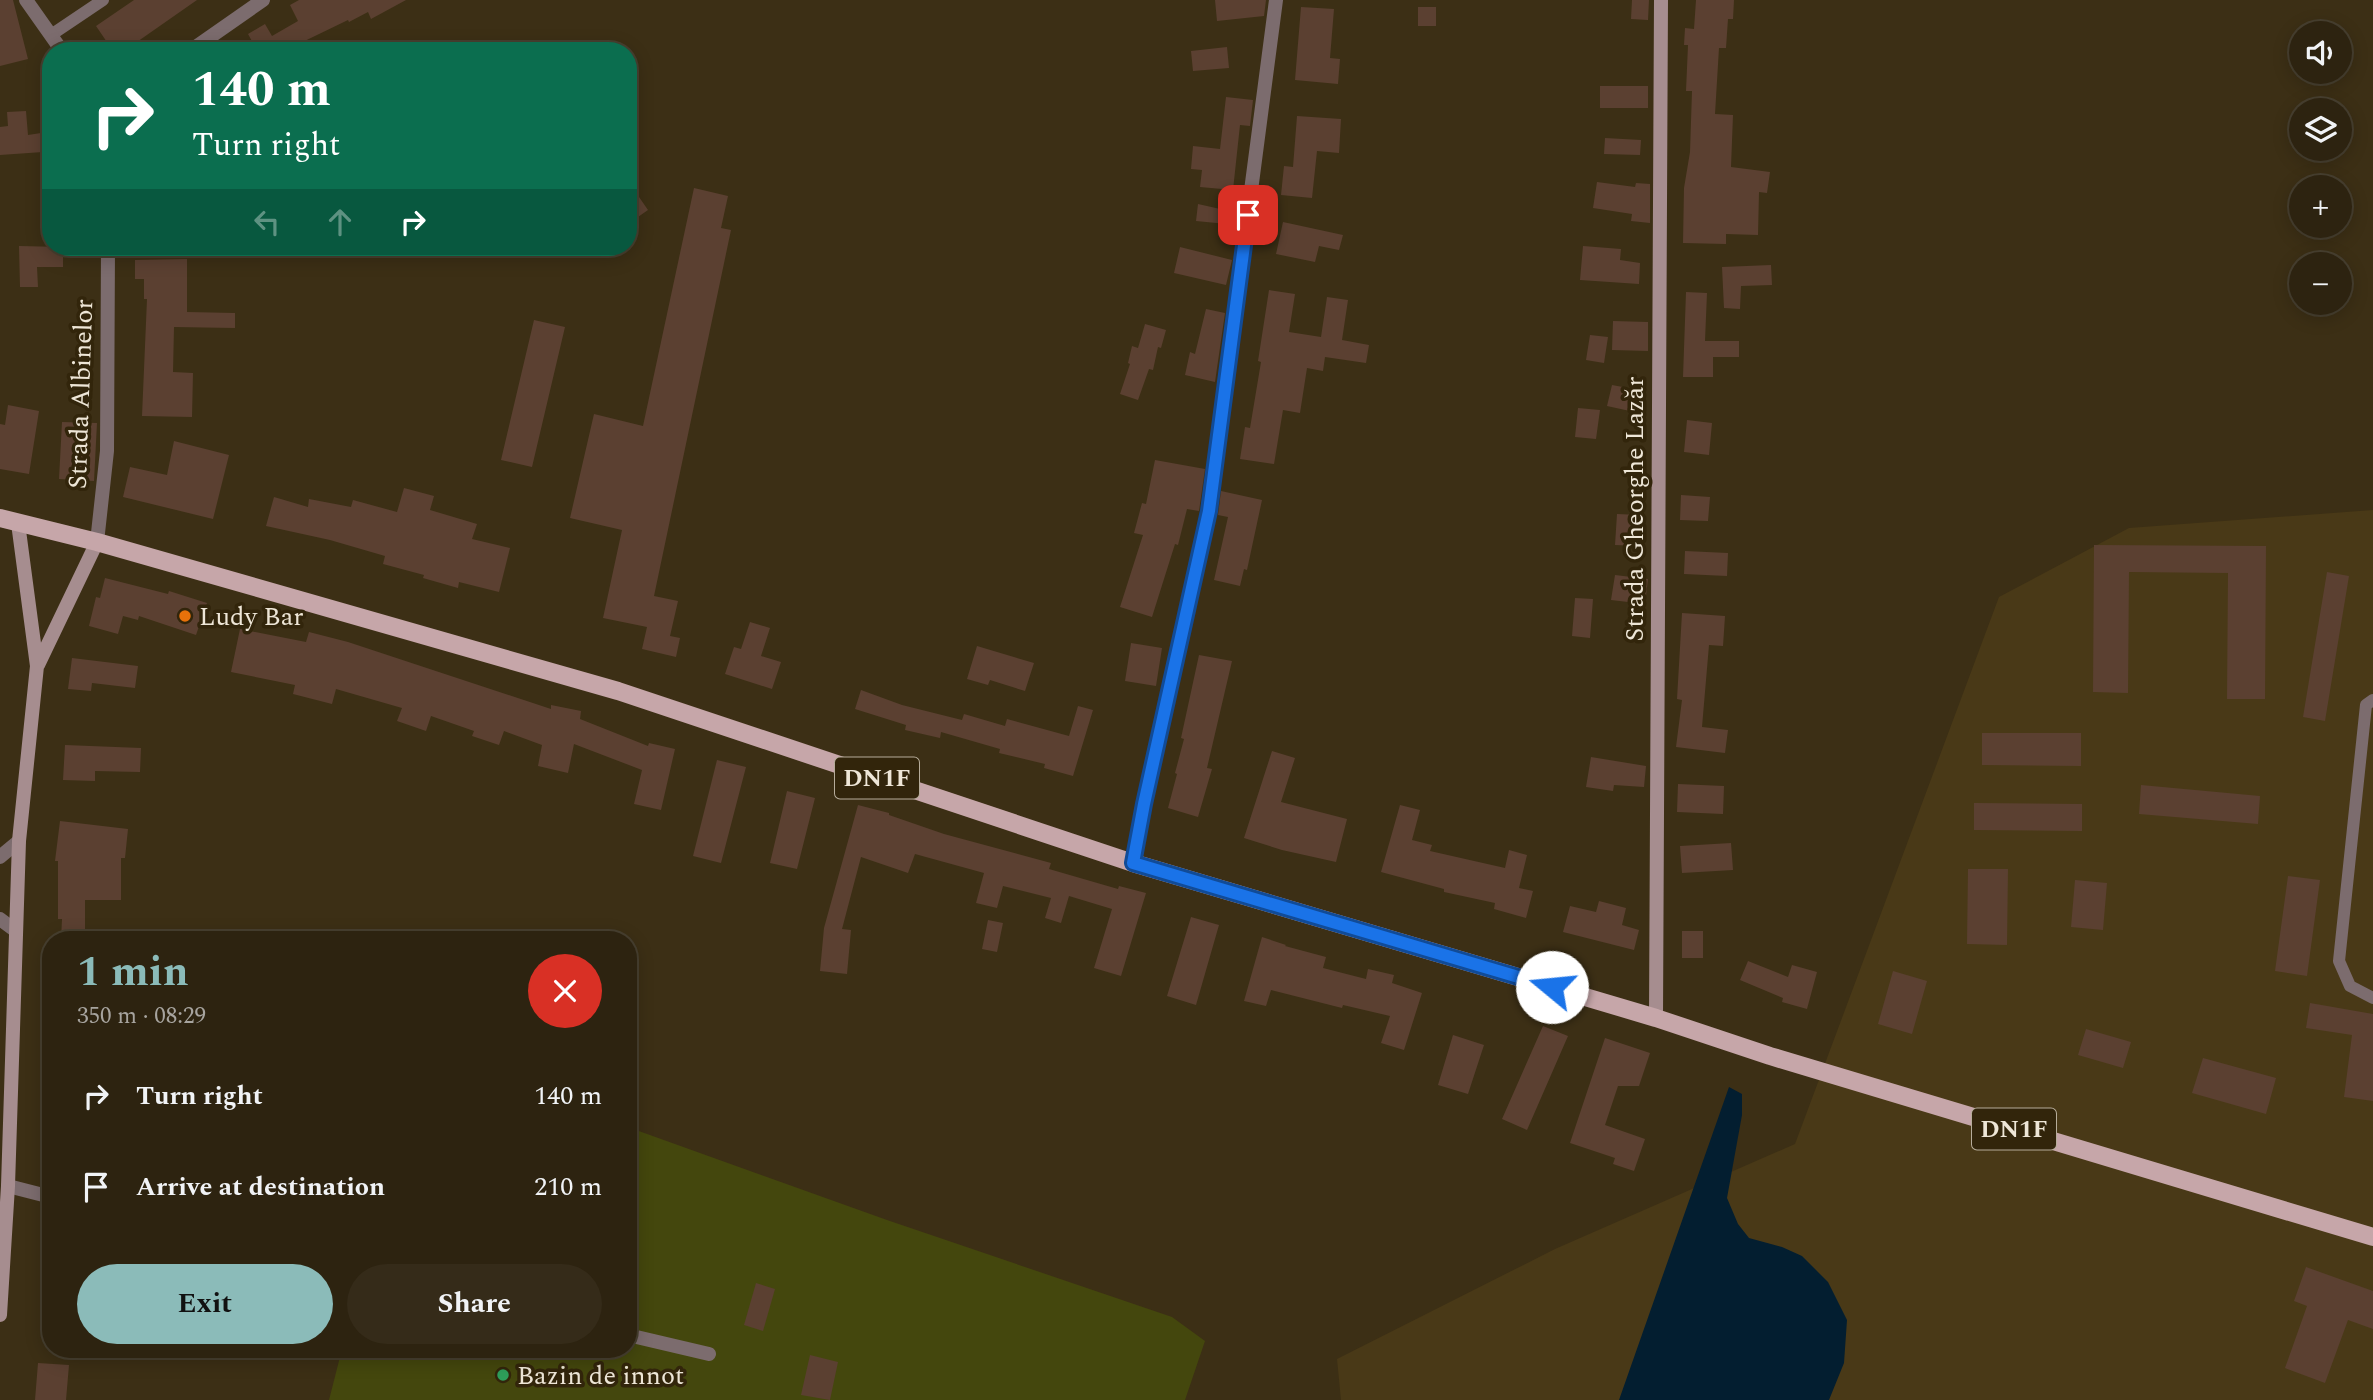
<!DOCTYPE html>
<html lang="en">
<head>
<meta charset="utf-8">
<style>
  :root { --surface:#2d2310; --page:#352b19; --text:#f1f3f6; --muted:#a7a49f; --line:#484030; --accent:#8bbbb9 }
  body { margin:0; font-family:Spectral,serif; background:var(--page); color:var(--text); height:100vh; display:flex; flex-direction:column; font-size:26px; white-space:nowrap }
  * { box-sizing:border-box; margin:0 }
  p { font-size:23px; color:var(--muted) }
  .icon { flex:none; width:38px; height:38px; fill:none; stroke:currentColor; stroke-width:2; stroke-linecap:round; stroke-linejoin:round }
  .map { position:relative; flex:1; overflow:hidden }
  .sheet { position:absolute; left:42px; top:931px; width:595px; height:427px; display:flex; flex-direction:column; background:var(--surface); border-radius:28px; box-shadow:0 4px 18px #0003,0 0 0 2px var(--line) }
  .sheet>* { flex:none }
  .top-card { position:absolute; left:42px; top:42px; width:595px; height:214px; border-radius:28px; box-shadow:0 4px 18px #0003,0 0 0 2px var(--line); background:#0b6e4f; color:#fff; overflow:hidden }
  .controls { position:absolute; left:2289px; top:21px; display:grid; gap:14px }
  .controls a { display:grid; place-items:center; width:63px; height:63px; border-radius:50%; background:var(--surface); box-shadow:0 4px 18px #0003,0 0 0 2px var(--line); font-size:35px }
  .pin { position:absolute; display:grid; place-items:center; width:60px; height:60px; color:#fff; margin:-30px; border-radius:14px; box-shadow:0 4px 10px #0006 }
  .me { position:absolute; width:77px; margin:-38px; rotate:287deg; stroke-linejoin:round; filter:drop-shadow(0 0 5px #0008) }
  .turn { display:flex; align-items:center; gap:24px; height:147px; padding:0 35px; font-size:32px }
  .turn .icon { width:91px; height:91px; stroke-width:2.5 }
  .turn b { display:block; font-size:49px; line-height:60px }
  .lanes { display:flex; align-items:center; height:66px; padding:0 35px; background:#0003; justify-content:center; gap:35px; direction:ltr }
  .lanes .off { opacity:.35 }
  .round { display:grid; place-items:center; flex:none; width:74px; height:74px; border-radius:37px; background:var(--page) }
  .overview { display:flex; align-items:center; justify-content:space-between; height:119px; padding:0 35px }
  h1 { font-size:42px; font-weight:700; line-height:52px; color:var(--accent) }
  .cta { display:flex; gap:14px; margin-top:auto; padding:14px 35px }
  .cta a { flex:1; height:80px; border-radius:42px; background:var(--accent); color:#111; font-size:28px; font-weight:700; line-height:80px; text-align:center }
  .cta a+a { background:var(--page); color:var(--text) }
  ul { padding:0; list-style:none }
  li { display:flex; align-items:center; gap:21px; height:91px; padding:0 35px }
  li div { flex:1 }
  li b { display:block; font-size:26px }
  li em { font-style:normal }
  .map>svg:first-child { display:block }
  .built { fill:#493917 }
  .green { fill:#44470d }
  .water { fill:#031e30 }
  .building { fill:#5b4031 }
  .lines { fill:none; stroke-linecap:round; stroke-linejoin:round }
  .service { stroke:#7c6c6e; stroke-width:12 }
  .minor { stroke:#7c6c6e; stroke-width:14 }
  .tertiary { stroke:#7c6c6e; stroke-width:14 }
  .secondary { stroke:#a68d8f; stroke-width:14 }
  .primary { stroke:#c6a6a9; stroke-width:18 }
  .route-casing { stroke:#114b97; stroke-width:18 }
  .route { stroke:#1a73e8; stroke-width:12 }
  .food-dot { fill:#e8710a; stroke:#32250b; stroke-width:2.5 }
  .leisure-dot { fill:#2e9e5b; stroke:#32250b; stroke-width:2.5 }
  .labels { text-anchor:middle; stroke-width:7; stroke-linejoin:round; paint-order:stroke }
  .shield { fill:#32250b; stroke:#b6ac9a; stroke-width:2 }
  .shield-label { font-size:24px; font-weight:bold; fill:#eee6d7 }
  .street-label { font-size:26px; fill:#eee6d7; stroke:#32250b }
  .poi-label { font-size:26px; fill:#eee6d7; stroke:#32250b; text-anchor:start }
</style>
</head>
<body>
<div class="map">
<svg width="2373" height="1400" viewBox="0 0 2373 1400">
  <rect width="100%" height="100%" fill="#3c2f15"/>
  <path class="built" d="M2373 510V1400H1341L1337 1359 1555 1249 1795 1144 1999 597 2129 528Z"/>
  <path class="green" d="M636 1130 887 1220 1172 1317 1205 1341 1185 1400H329L342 1349H563L572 1352 574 1349H628V1158Z"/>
  <path class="water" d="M1729 1087 1742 1094V1115L1727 1198 1738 1224 1749 1238 1782 1247 1802 1256 1828 1282 1847 1320 1844 1363 1829 1400H1619Z"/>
  <path class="building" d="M0 0H13L28 59 0 66Z
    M134 0H197L124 51H113L96 26Z
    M299 0H406L371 19 368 12 349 22 348 20 284 51H245L254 45 248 34 265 24 272 36 298 21 290 5Z
    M1215 0H1266L1264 16 1217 21Z
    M1632 0H1649L1648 20 1631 19Z
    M1696 0H1734L1733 19H1728L1726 48H1719L1715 114 1733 115 1731 167 1770 172 1767 193 1759 192 1758 235 1726 234V244L1683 243 1684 188 1690 152 1692 91H1686L1688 45H1684L1685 28 1694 29Z
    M1301 7 1334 9 1330 58 1340 59 1338 84 1295 80Z
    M1418 7H1436V26H1418Z
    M1227 47 1229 68 1193 71 1191 51Z
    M1600 86H1648V108H1600Z
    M1226 97 1253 100 1250 126 1240 125 1233 190 1200 187 1202 170 1191 169 1193 146 1220 149Z
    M26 111 28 135 41 133 43 152 0 155V127L8 126 7 112Z
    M1297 116 1341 119 1339 153 1317 151 1312 198 1281 195 1284 166 1293 167Z
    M1605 138 1641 140 1640 155 1604 154Z
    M628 181 648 210 628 224Z
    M1597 182 1635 187 1636 183 1650 184V223L1631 221 1632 214 1593 208Z
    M694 188 728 196 721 228 731 230 654 596 678 601 670 636 680 638 676 657 642 649 647 627 603 618 622 530 570 518 594 414 643 426Z
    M1198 204 1238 213 1237 225 1196 221Z
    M1283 222 1343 235 1339 250 1319 246 1315 262 1276 254Z
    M19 246 63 247V267H37L38 287H20Z
    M1583 246 1621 249 1620 260 1640 263 1639 284 1580 280Z
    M1180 247 1232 260 1226 285 1174 273Z
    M187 259V312L235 313V328L174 327 173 372 193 373 192 417 142 416 147 299H144V279H135V260Z
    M1771 265 1772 285 1741 286 1740 309 1724 308 1722 267Z
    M1269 290 1295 294 1289 332 1321 337 1327 297 1348 300 1342 340 1369 345 1366 363 1325 357 1323 371 1307 368 1300 413 1283 410 1274 464 1240 459 1245 427 1250 428 1261 362 1258 361Z
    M1686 292 1707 293 1705 341H1739V357H1713V377H1683Z
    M1206 309 1225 313 1215 382 1185 375 1190 352 1195 354Z
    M534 320 565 327 532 467 501 460Z
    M1613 321 1648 322V351L1612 350Z
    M1145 324 1166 330 1161 348 1158 347 1153 370 1149 369 1138 400 1120 394 1130 364 1128 363 1132 346 1138 348Z
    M1590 335 1608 337 1604 363 1586 360Z
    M1612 385 1644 391 1639 413 1607 406Z
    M8 405 39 411 29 474 0 469V424L5 425Z
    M1578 408 1600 410 1596 439 1575 437Z
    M1687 420 1712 423 1709 455 1684 452Z
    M62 422 97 423 94 481 59 479Z
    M174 441 229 455 213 519 123 497 130 467 167 475Z
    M1155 460 1205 469 1199 511 1187 509 1178 545 1175 544 1152 617 1120 607 1143 535 1134 533 1142 503 1146 504Z
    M404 488 434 496 430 510 477 524 472 539 510 548 499 592 459 582 458 588 423 578 424 575 383 564 385 556 330 540 266 526 274 497 308 507 309 499 351 507 353 500 397 512Z
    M1221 491 1262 500 1247 570 1244 569 1240 586 1214 580 1228 517 1218 515Z
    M1681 495 1710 497 1708 521 1680 520Z
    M1617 514 1640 515 1639 546 1615 545Z
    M2094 545 2266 546 2265 699H2227L2228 573 2129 572 2128 693 2093 692Z
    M1685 551 1728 553 1727 576 1684 574Z
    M2327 572 2349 576 2325 721 2303 717Z
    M1615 575 1648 579 1645 604 1611 600Z
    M105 578 168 594 169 591 207 603 196 635 139 616 138 620 123 616 118 634 89 626 96 597 100 598Z
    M1575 598 1593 599 1590 638 1572 636Z
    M1682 613 1725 616 1723 646 1709 645 1702 727 1728 730 1725 753 1676 747 1682 700 1677 699Z
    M750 622 770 628 761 656 781 662 772 689 725 674 734 647 741 649Z
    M240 629 306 642 309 632 348 642 551 709V705L581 711 580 719 648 746 649 743 675 749 661 810 634 804 642 770 574 744 568 773 538 766 542 745 504 731 499 745 472 736 474 731 431 716 426 731 397 721 402 708 336 689 332 704 293 694 295 685 231 672Z
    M1131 643 1162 648 1156 686 1125 681Z
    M977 646 1034 663 1025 691 990 680 988 685 967 679Z
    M1199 655 1232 661 1207 768 1212 769 1198 817 1168 808 1177 774 1175 773 1184 739 1181 738Z
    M72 658 138 666 135 688 92 683 91 691 68 689Z
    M861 690 902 705 962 720 964 714 1005 726 1007 719 1069 736 1078 706 1093 710 1073 776 1044 768 1045 764 999 753 1000 749 941 732 940 738 905 730 906 725 855 709Z
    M1982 733H2081V766L1982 765Z
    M65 745 141 748 140 772 95 771V781L63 780Z
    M1272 751 1295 758 1281 802 1347 819 1336 862 1282 850 1244 838Z
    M1591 757 1646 766 1644 787 1614 785 1613 791 1586 787Z
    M717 760 746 767 721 863 693 856Z
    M1678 784 1724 786 1723 814 1677 812Z
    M2141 785 2260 796 2258 824 2139 814Z
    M787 791 815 798 797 869 770 863Z
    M1974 803 2082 804V831L1974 830Z
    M858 805 889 813V815L944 834 1051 863 1049 869 1118 889 1119 886 1146 893 1121 976 1094 968 1112 909 1069 896 1061 923 1045 918 1051 898 1003 886 997 908 976 903 984 873 915 854 908 873 861 857 842 929 851 930 847 974 820 971 824 928Z
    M1400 805 1420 810 1412 840 1432 845 1430 851 1505 868 1509 850 1527 855 1519 888 1533 891 1526 918 1494 909 1495 903 1444 892V889L1381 872Z
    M60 821 128 829 125 858H121V900H85V940H61L62 919H58V861H55Z
    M1731 843 1733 870 1682 873 1680 846Z
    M1968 869H2008L2007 945 1967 944Z
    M2288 876 2320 880 2307 976 2275 971Z
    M2075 880 2107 883 2103 930 2071 927Z
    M1599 901 1626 908 1622 925 1639 930 1634 950 1563 932 1570 906 1596 912Z
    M1191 917 1219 925 1196 1005 1167 996Z
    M988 920 1003 923 997 952 982 949Z
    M1682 931H1703V958H1682Z
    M1262 937 1286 945 1285 946 1326 957 1323 968 1366 979 1368 969 1394 975 1392 983 1422 993 1404 1050 1381 1043 1390 1016 1343 1005 1342 1008 1271 990 1266 1006 1244 1001Z
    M1748 961 1788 977 1792 965 1817 972 1807 1009 1782 1002 1783 998 1740 980Z
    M1893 971 1927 981 1912 1034 1878 1024Z
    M2310 1003 2373 1014V1101L2344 1097 2352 1035 2306 1028Z
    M1543 1026 1568 1036 1527 1130 1502 1119Z
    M2086 1029 2131 1042 2123 1068 2078 1055Z
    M1453 1035 1484 1045 1468 1094 1438 1085Z
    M1605 1038 1650 1053 1639 1086H1618L1605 1125 1645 1139 1634 1171 1613 1164 1615 1158 1570 1143Z
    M2203 1058 2276 1078 2266 1114 2192 1093Z
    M2306 1267 2373 1291V1329L2348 1320 2325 1383 2285 1368 2307 1306 2294 1301Z
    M756 1283 775 1289 763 1331 744 1325Z
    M810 1355 838 1362 830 1400 801 1395Z
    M38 1363 69 1365 66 1400H35Z"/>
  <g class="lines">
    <path class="service" d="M51 35 103 0
      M2373 700 2366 705 2339 961 2350 986 2373 998"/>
    <path class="minor" d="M26 0 62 51
      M1133 863 1144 804 1209 511 1276 0
      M8 1186 51 1197
      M628 1335 709 1354"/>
    <path class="tertiary" d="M190 51 263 0
      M97 542 107 451 108 247
      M0 857 19 841
      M0 919 16 931"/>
    <path class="secondary" d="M38 665 97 542
      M1656 1018 1661 0
      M0 1315 8 1186 19 841 37 666 18 523"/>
    <path class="primary" d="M0 518 97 542 618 691 1133 863 1656 1018 1770 1056 2373 1237"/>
  </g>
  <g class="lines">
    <defs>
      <path id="route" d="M1248 215 1209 511 1144 804 1133 863 1552 987"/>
    </defs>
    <use href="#route" class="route-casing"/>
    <use href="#route" class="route"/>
  </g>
  <circle class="food-dot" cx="185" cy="616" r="7"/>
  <circle class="leisure-dot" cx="503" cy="1375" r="7"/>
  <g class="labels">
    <g class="shield">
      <rect x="835" y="757.5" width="84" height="41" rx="5"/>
      <rect x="1972" y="1108.5" width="84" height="41" rx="5"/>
    </g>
    <g class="shield-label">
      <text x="877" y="786">DN1F</text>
      <text x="2014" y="1137">DN1F</text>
    </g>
    <g class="street-label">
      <text transform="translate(80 394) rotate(-88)" y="9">Strada Albinelor</text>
      <text transform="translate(1634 509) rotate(-90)" y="9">Strada Gheorghe Lazăr</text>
    </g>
    <g class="poi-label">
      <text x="199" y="625">Ludy Bar</text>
      <text x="517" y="1384">Bazin de innot</text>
    </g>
  </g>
</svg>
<div class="controls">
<a><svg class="icon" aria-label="sound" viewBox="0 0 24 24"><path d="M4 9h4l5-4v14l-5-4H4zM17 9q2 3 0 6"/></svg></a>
<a><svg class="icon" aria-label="layers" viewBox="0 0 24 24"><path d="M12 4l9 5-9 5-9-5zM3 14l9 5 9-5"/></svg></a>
<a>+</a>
<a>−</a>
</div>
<div class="pin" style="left:1248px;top:215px;background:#d93025"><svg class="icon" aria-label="arrive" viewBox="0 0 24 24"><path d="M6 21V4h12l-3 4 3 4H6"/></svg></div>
<svg class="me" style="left:1552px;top:987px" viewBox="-20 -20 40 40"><circle r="19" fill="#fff"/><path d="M0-13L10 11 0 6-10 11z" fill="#1a73e8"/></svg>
<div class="top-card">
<div class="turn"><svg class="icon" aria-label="right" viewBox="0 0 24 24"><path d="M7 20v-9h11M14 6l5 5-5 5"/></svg><div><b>140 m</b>Turn right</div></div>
<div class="lanes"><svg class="icon off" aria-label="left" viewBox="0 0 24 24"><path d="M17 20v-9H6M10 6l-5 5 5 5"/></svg><svg class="icon off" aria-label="ahead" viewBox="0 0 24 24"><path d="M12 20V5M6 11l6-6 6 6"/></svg><svg class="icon" aria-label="right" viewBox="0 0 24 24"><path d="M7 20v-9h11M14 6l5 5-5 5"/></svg></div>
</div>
<section class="sheet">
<div class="overview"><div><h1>1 min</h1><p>350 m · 08:29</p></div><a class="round" style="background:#d93025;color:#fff"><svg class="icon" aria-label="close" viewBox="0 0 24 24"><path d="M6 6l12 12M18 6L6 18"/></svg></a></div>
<ul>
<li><svg class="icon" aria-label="right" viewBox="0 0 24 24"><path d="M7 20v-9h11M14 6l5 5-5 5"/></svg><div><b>Turn right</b></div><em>140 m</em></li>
<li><svg class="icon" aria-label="arrive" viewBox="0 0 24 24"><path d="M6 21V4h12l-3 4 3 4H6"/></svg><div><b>Arrive at destination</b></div><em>210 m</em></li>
</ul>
<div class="cta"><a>Exit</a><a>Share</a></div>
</section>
</div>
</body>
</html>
